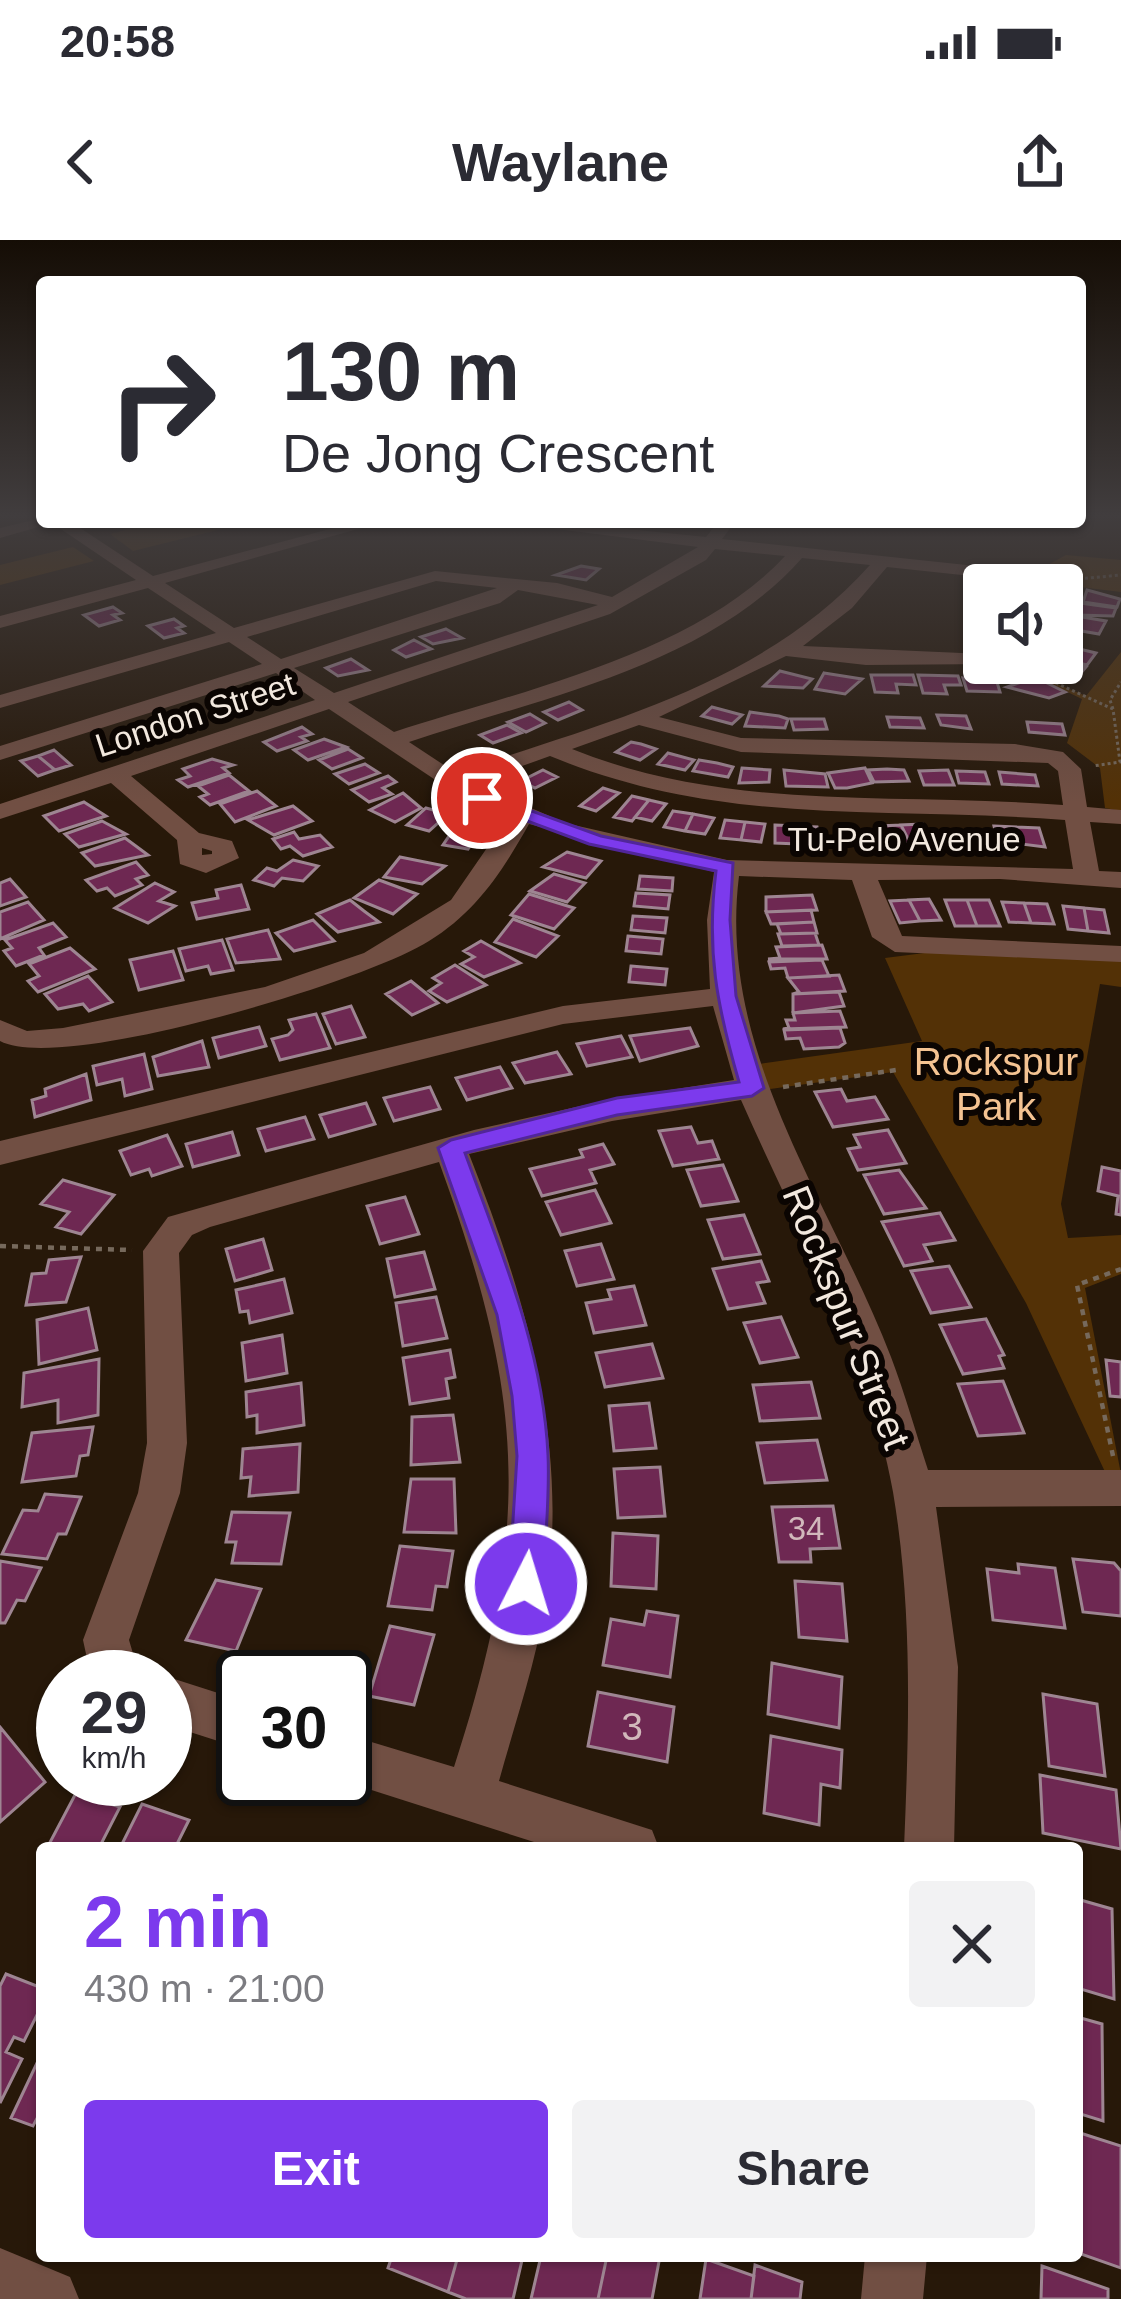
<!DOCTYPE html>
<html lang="en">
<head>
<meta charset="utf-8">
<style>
  :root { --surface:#fff; --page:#f2f2f3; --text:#2b2b33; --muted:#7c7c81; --accent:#7c3aed }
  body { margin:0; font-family:Arial,sans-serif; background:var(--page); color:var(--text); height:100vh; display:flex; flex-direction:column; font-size:45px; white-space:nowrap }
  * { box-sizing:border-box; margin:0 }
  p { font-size:39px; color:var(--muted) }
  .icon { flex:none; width:66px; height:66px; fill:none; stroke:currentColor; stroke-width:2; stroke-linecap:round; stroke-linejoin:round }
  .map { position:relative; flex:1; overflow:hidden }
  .sheet { position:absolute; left:36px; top:1602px; width:1047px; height:420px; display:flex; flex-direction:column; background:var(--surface); border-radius:12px; box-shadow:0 3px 9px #0004 }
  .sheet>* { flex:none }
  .hud { position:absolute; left:36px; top:36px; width:1050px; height:252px; border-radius:12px; box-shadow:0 3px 9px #0004; background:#fff; color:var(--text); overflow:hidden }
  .tools { position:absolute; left:963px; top:324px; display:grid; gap:24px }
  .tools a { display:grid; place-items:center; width:120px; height:120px; border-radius:12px; background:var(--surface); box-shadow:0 3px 9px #0004; font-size:60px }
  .speed { position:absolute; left:36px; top:1410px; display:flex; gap:24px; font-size:60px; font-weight:700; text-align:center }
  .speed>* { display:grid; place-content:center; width:156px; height:156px; border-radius:50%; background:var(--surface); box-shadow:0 3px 9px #0004; line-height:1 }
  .speed small { font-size:30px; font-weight:400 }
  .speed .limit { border:6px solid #111; border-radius:18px; background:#fff; color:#111 }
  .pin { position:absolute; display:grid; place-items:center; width:102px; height:102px; color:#fff; margin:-51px; border:6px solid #fff; border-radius:50%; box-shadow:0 3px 12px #0007 }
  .me { position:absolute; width:132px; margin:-66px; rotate:5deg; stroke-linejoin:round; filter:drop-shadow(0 0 9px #0008) }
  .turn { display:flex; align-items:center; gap:42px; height:252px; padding:0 48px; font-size:54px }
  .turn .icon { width:156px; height:156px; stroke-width:2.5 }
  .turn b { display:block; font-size:84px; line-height:102px }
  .round { display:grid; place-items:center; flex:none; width:126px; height:126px; border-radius:12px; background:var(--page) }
  .summary { display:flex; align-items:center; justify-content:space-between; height:204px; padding:0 48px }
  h1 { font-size:72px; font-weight:800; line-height:90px; color:var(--accent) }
  .button { display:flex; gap:24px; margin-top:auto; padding:24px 48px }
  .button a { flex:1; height:138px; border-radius:12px; background:var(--accent); color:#fff; font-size:48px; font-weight:800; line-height:138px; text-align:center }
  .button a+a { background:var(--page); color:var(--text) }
  .status { display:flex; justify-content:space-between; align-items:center; height:84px; padding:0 60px; background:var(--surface); direction:ltr }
  .status svg { height:33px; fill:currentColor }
  header { display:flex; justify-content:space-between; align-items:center; height:156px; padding:0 48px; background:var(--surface); font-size:54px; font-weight:800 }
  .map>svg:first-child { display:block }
  .green { fill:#533106 }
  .building { fill:#6e2852; stroke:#9e8592; stroke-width:3 }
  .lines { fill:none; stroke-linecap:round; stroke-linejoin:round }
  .path-far1 { stroke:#76695c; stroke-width:3; stroke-dasharray:3 3; stroke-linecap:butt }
  .path { stroke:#76695c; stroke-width:4.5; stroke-dasharray:6 6; stroke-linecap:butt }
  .minor { fill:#714f43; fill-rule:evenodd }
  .route { fill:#7c3aed; stroke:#51269a; stroke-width:3 }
  .labels { text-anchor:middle; stroke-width:12; stroke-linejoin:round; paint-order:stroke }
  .far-street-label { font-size:33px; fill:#f2e8de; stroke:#0b0502 }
  .number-label { font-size:33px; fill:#d1b8bb }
  .park-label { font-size:39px; fill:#f4c392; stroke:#0b0502 }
  .street-label { font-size:39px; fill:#f2e8de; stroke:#0b0502 }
  .near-number-label { font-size:39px; fill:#d1b8bb }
</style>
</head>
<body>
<div class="status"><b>20:58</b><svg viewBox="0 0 49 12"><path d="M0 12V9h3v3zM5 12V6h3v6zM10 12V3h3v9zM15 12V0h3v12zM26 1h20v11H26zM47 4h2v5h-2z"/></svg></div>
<header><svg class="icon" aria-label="back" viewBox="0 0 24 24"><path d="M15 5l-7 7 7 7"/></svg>Waylane<svg class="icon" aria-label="share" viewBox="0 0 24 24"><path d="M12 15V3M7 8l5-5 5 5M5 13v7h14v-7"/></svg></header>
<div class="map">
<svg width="1121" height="2059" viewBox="0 0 1121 2059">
  <rect width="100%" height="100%" fill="#271809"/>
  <path class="green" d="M156 282H250L133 311 110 294Z
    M73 307 94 321 0 345V325Z
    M1066 315 1121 320V352L1055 344 1031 334Z
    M1121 412V571L1105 568 1100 528 1067 503 1082 459 1007 423 1086 456Z
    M940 711 1121 719V747L1100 744 1061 964 1068 998 1121 995V1034L1085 1048 1121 1234H1106L1026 1063 893 832 763 850 752 825 922 801 885 718Z"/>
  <path class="building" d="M581 326 599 329 586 340 556 335Z
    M1087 350 1120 359 1117 367 1083 362Z
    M1080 363 1116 368 1113 376 1076 375Z
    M113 367 122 373 113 375 120 380 99 386 84 375Z
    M1082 377 1106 381 1099 394 1076 390Z
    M174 379 184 386 177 388 184 393 164 398 148 386Z
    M446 389 462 398 433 404 421 397Z
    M414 400 431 409 406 417 394 410Z
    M1062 405 1075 408 1096 413 1087 425 1062 419Z
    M351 419 368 430 338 436 326 428Z
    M1062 422 1086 427 1075 440 1052 435 1057 429 1042 425Z
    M780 431 812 439 803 448 764 446Z
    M824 433 862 439 845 454 815 449Z
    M871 435H913L916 445 896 444 898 453 875 452Z
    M918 435 958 436 961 445H944L947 454 923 453Z
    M1035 437 1065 452 1049 458 1007 447Z
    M963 438 997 442 1000 452 967 451Z
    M569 462 582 470 558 480 544 472Z
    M712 467 742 475 732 484 702 476Z
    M750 472 779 476 788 479 785 488 745 486Z
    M530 474 545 483 526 492 508 482Z
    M937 475 966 476 971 489 941 485Z
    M887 477 920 478 924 488 890 487Z
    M791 479H824L827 489 794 490Z
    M1027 482 1062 484 1065 495 1029 492Z
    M507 485 521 493 493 503 480 495Z
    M302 487 312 494 301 497 307 501 277 511 264 502Z
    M324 499 346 507 308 520 294 510Z
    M631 502 641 504 656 509 640 520 616 512Z
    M348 509 362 518 332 529 319 520Z
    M54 510 71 525 55 530 38 516Z
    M668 513 694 520 685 530 658 524Z
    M38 516 55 530 38 536 21 521Z
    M212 519 233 525 223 528 229 533 188 547 178 540 190 536 183 529Z
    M699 520 717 523 733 527 728 537 693 531Z
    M365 524 379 533 349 544 335 534Z
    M742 528 770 530 769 542 739 543Z
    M865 528 872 543 847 548H835L828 533Z
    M887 529 904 530 909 541 874 542 868 530Z
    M543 530 557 537 535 548 521 541Z
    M784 530 825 534 828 547 786 546Z
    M948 530 954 545H924L919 531Z
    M956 531 985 532 989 544 959 543Z
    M999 532 1035 535 1038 546 1002 544Z
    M229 535 249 551 210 565 200 557 208 554 198 546Z
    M388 536 396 542 383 548 392 554 369 562 352 550Z
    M603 548 619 553 596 571 580 566Z
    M257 551 276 566 235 582 220 564Z
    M403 553 421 568 395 582 370 570Z
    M632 556 649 560 632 581 614 577Z
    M649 560 666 564 652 581 635 577Z
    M84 562 106 576 59 591 44 576Z
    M293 566 312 581 274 595 248 580Z
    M426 568 448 574 429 591 407 585Z
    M673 571 693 574 685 591 664 587Z
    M693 574 714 578 705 594 685 591Z
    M725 580 745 582 741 600 720 598Z
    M102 581 126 594 79 607 65 594Z
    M745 582 765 584 761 602 741 600Z
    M923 584 933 603H910L901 585Z
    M775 585 796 586 797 604 775 603Z
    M901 585 910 603 888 605 879 586Z
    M456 586 481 590 468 609 443 605Z
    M796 586 817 587 819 605 797 604Z
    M994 586 1016 587 1021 604 999 605Z
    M1016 587 1039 588 1045 607 1021 604Z
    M294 592 299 599 320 595 332 607 303 616 290 606 281 609 273 599Z
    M125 598 148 615 95 626 82 613Z
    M567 612 601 621 586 638 543 627Z
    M400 617 445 626 422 644 384 637Z
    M293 620 318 626 303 641 282 638 274 646 254 640 267 628 277 631Z
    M136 622 148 635 136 639 142 645 115 656 107 648 97 651 86 640Z
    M554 634 585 643 567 662 530 651Z
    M640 636 673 638 672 651 638 649Z
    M10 639 26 657 0 666V643Z
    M379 640 417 654 393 674 354 658Z
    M155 643 174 652 159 661 175 666 148 683 115 668Z
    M241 645 249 669 197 679 192 663 218 658 216 650Z
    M636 653 670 655 668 669 634 666Z
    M529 654 574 668 554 689 511 675Z
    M812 655 817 670 766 672V657Z
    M929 659 941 680 920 681 909 660Z
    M350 660 364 671 379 682 338 692 317 674Z
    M909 660 920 681 900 683 890 661Z
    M945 660H967L977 686H955Z
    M967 660H989L1000 686H977Z
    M28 662 44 680 0 699V672Z
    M1002 662 1024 663 1031 683 1009 682Z
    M1024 663 1047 664 1054 684 1031 683Z
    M1063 666 1084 668 1088 691 1068 689Z
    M1084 668 1104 670 1109 693 1088 691Z
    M811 670 814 682 771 684 766 672Z
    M633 676 667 678 665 693 631 690Z
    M513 679 558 696 536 717 495 702Z
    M313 680 334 701 294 711 276 693Z
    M814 682 817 693 781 694 777 684Z
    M53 683 66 697 39 708 44 715 16 726 4 711 12 708 5 700Z
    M268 690 280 719 236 723 227 699Z
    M815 693 819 705 782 706 778 694Z
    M628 696 663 699 661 714 626 711Z
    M222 700 233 730 211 734 208 726 186 731 179 709Z
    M481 701 520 723 484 737 461 724 474 717 464 711Z
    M822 705 827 719H768L780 718 776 707Z
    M70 708 95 729 38 752 28 741 39 736 29 724Z
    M173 711 183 740 139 750 130 720Z
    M822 720 829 736 788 738 785 728 771 729 769 722Z
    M455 725 486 745 447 762 429 751 441 743 433 738Z
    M631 726 667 729 665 745 629 742Z
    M839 735 845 751 793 754 799 752 788 738Z
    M88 736 112 762 89 771 83 764 58 769 45 754Z
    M411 741 438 763 412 775 386 754Z
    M839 752 844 766 793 773V754Z
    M351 766 365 797 336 804 323 774Z
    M840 771 846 787 783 789 789 788 786 780H795L793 773Z
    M316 774 330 808 280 820 272 799 288 795 293 790 289 780Z
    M259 787 266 806 219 818 213 798Z
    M690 788 698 806 640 821 630 796Z
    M840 788 845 803 839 807 804 809 800 798 786 799 784 790Z
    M621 796 632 817 587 826 577 804Z
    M202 801 209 827 158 836 153 817Z
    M557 812 571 834 525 843 513 823Z
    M144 814 152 849 125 856 122 839 97 845 93 826Z
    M500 827 512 848 467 860 456 838Z
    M86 834 91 860 35 877 32 860 46 856 45 849Z
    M430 847 440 869 394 881 384 858Z
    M841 849 847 861 875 857 888 879 833 887 815 852Z
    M366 863 375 884 329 897 320 875Z
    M305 877 314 899 266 911 258 889Z
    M691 887 698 903 712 901 719 919 673 926 659 891Z
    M888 890 906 923 858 930 848 909 860 907 854 895Z
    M232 892 239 915 193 927 186 904Z
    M167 895 182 926 152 936 149 929 131 935 120 911Z
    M603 904 614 924 590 930 596 943 542 956 530 929 583 917 580 910Z
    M723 925 738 961 701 966 687 930Z
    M1102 927 1121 931V975L1116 974 1118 956 1098 951Z
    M899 930 926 968 884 974 864 935Z
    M63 940 114 955 81 994 56 987 69 972 41 964Z
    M595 950 611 983 561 995 546 962Z
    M405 957 419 994 380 1004 367 966Z
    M940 973 955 1000 924 1005 932 1021 904 1026 882 982Z
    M744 975 760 1014 723 1019 708 980Z
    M263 999 272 1030 235 1041 226 1009Z
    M601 1004 614 1039 577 1046 565 1011Z
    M424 1012 435 1049 395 1057 387 1019Z
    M81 1017 66 1062 26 1065 32 1034 46 1033 49 1020Z
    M761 1021 769 1041 757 1043 765 1063 728 1069 713 1029Z
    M949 1026 971 1067 931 1073 911 1031Z
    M284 1039 292 1073 250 1083 248 1071 240 1072 236 1050Z
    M634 1046 646 1085 594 1093 586 1063 611 1059 608 1050Z
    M436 1057 447 1098 403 1106 396 1063Z
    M88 1068 97 1110 39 1124 37 1080Z
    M781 1077 798 1117 760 1123 744 1083Z
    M986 1079 1004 1115 999 1116 1004 1128 963 1134 940 1085Z
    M282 1095 287 1133 246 1141 242 1103Z
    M652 1104 663 1138 605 1147 596 1113Z
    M450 1110 455 1137 446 1139 449 1158 410 1164 403 1118Z
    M99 1119 98 1175 58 1183V1160L22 1167 24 1133Z
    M1106 1120 1121 1122V1157L1110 1156Z
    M1003 1141 1024 1193 978 1196 958 1144Z
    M811 1142 820 1178 760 1181 753 1145Z
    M301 1143 304 1185 257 1193V1175L247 1177 246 1152Z
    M649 1163 656 1208 614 1211 609 1166Z
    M453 1175 460 1222 411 1225 412 1177Z
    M93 1187 88 1215 80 1216 76 1236 22 1242 32 1193Z
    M817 1200 827 1240 765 1243 757 1203Z
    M300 1204 298 1252 249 1256 251 1237 241 1238 243 1209Z
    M660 1227 665 1276 618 1278 614 1229Z
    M411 1239H454L456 1293 404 1292Z
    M45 1254 81 1257 66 1294H58L47 1319 2 1314 23 1270 38 1271Z
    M833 1266 840 1308 810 1309 811 1322H779L772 1267Z
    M232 1272 290 1273 281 1324 232 1323 236 1302H226Z
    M613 1293 658 1296 656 1349 611 1346Z
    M400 1306 453 1311 447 1347 436 1346 432 1370 388 1366Z
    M1073 1319 1114 1323 1121 1331V1376L1083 1372Z
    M0 1321 41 1328 25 1361 17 1360 5 1383H0Z
    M1018 1324 1055 1328 1065 1388 993 1380 987 1329 1019 1333Z
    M216 1340 261 1349 236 1411 186 1400Z
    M795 1341 842 1344 847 1401 799 1397Z
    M647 1371 678 1376 670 1437 603 1425 611 1379 644 1385Z
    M390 1386 434 1395 414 1465 369 1456Z
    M772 1423 842 1437 839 1488 768 1474Z
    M598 1452 674 1467 667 1522 588 1506Z
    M1043 1454 1097 1464 1105 1536 1049 1526Z
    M0 1487 45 1542 0 1582Z
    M771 1496 842 1510 840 1548 821 1544 819 1585 764 1573Z
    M1040 1535 1116 1550 1121 1609 1043 1593Z
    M76 1553 120 1567 99 1608H47Z
    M142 1564 189 1580 175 1608H120Z
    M1077 1659 1112 1669 1114 1759 1077 1748Z
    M6 1734 42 1748V1765L24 1801 14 1797 6 1812 22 1819 0 1863V1746Z
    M1077 1777 1102 1784 1103 1881 1077 1873Z
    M37 1823 42 1824V1869L33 1886 11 1878Z
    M1077 1892 1121 1906V2028L1078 2013Z
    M392 2016H458L448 2052 388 2028Z
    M458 2016H523L513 2059H466L448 2052Z
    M541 2016H607L598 2059H531Z
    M607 2016H660L652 2059H598Z
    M706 2019 754 2036 751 2059H700Z
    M755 2025 802 2042 800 2059H751Z
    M1042 2026 1108 2049V2059H1041Z"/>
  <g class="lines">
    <path class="path-far1" d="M1067 340 1121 335
      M1012 423 1113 469 1120 522 1093 526
      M1113 469 1110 460 1121 442"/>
    <path class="path" d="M783 847 896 830
      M0 1006 132 1010
      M1113 1216 1077 1045 1121 1029"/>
    <path class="minor" d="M42 278V282H71L153 336 356 282H383L165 343 234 388 435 331 557 343 612 357 698 307 502 282H558L706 297 718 282H735L722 299 1022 331 1054 345 887 327 852 368 803 406 984 414V423L991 424 866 425 786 416 659 477 741 498 1015 504 1063 512 1081 529 1087 567 1121 570V584L1090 582 1099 631 1121 632V648L1000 639 878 640 902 696 1121 706V722L895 712 872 697 852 640 739 636C717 813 830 959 891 1117 905 1154 916 1193 928 1230H1121V1266L936 1267 958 1427 954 1608H904C909 1488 913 1371 893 1252 869 1116 796 985 741 860L612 881 469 914C524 1053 567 1194 548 1344 540 1411 517 1476 499 1541L652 1590 659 1608H553L337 1539H345V1494L454 1527C532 1286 526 1160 439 922L210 987 192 995 179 1013 187 1203 180 1253 129 1400 140 1437H91L83 1400 138 1253 147 1203 143 1011 168 977 474 890 612 859 734 840 713 766 563 784 0 925V901L563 766 710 749 707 680 714 632 529 584C502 632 476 672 429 701 367 741 61 834 0 801V780L27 791 63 788 265 747 364 713 451 660 509 576 446 547 329 469 131 536 199 593 232 601 239 618 206 633 180 624 177 600 111 543 0 579V564L315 460 276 433 0 520V506L262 424 229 402 0 468V455L216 393 148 348 0 388V376L136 340 52 283 0 298V288ZM715 309 785 316C695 414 517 452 394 492L348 462 610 374 706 320ZM802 318 870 325C762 446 601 483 456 533L409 502C540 458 707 426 802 318ZM436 341 497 348 281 419 247 397ZM518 350 598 365 334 453 294 428 500 363ZM639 485 741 512 1048 523 1058 531 1063 565C895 552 731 573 572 509ZM550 516C724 588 884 566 1065 580L1073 629 727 620 565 583 475 543ZM202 608 212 611V614L202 615Z
      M165 1436 243 1461V1509L165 1484Z
      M0 2008 70 2037 79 2059H0Z
      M865 2016H927L923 2059H861Z"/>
  </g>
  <linearGradient id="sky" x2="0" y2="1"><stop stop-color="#150d05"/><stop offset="0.49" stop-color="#413d3e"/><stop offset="1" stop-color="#413d3e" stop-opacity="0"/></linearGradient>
  <rect width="1121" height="562" fill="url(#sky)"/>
  <path class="route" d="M482 553 601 596 733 623 730 680 736 756 764 848 752 856 617 875 465 913C501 1012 543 1108 548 1215 550 1257 545 1301 543 1344L538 1355 526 1360 514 1355 509 1344 517 1216 512 1156 497 1075 438 908 451 900 617 858 739 842C717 766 706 711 716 631L589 604 476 562V554Z"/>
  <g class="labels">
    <g class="far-street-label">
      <text transform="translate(195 474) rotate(-18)" y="12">London Street</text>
      <text x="904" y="611">Tu-Pelo Avenue</text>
    </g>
    <g class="number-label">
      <text x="806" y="1300">34</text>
    </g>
    <g class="park-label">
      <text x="996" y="835">Rockspur<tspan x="996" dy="45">Park</tspan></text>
    </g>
    <g class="street-label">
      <text transform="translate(847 1077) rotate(68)" y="14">Rockspur Street</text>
    </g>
    <g class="near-number-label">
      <text x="632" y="1500">3</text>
    </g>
  </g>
</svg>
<div class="tools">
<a><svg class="icon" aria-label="sound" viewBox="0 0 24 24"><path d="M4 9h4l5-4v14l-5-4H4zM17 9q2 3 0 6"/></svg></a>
</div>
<div class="speed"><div>29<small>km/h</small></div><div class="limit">30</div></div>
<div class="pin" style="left:482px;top:558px;background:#d93025"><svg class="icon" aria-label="arrive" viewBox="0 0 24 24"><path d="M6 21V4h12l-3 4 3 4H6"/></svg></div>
<svg class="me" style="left:526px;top:1344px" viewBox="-20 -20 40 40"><circle r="17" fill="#7c3aed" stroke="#fff" stroke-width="3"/><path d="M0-11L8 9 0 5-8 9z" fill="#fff"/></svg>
<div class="hud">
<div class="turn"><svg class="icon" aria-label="right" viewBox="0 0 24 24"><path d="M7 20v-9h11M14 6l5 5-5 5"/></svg><div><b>130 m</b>De Jong Crescent</div></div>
</div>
<section class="sheet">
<div class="summary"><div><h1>2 min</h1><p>430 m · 21:00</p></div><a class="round"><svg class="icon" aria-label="close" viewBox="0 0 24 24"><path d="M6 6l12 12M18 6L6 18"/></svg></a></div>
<div class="button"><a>Exit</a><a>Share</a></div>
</section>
</div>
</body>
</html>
